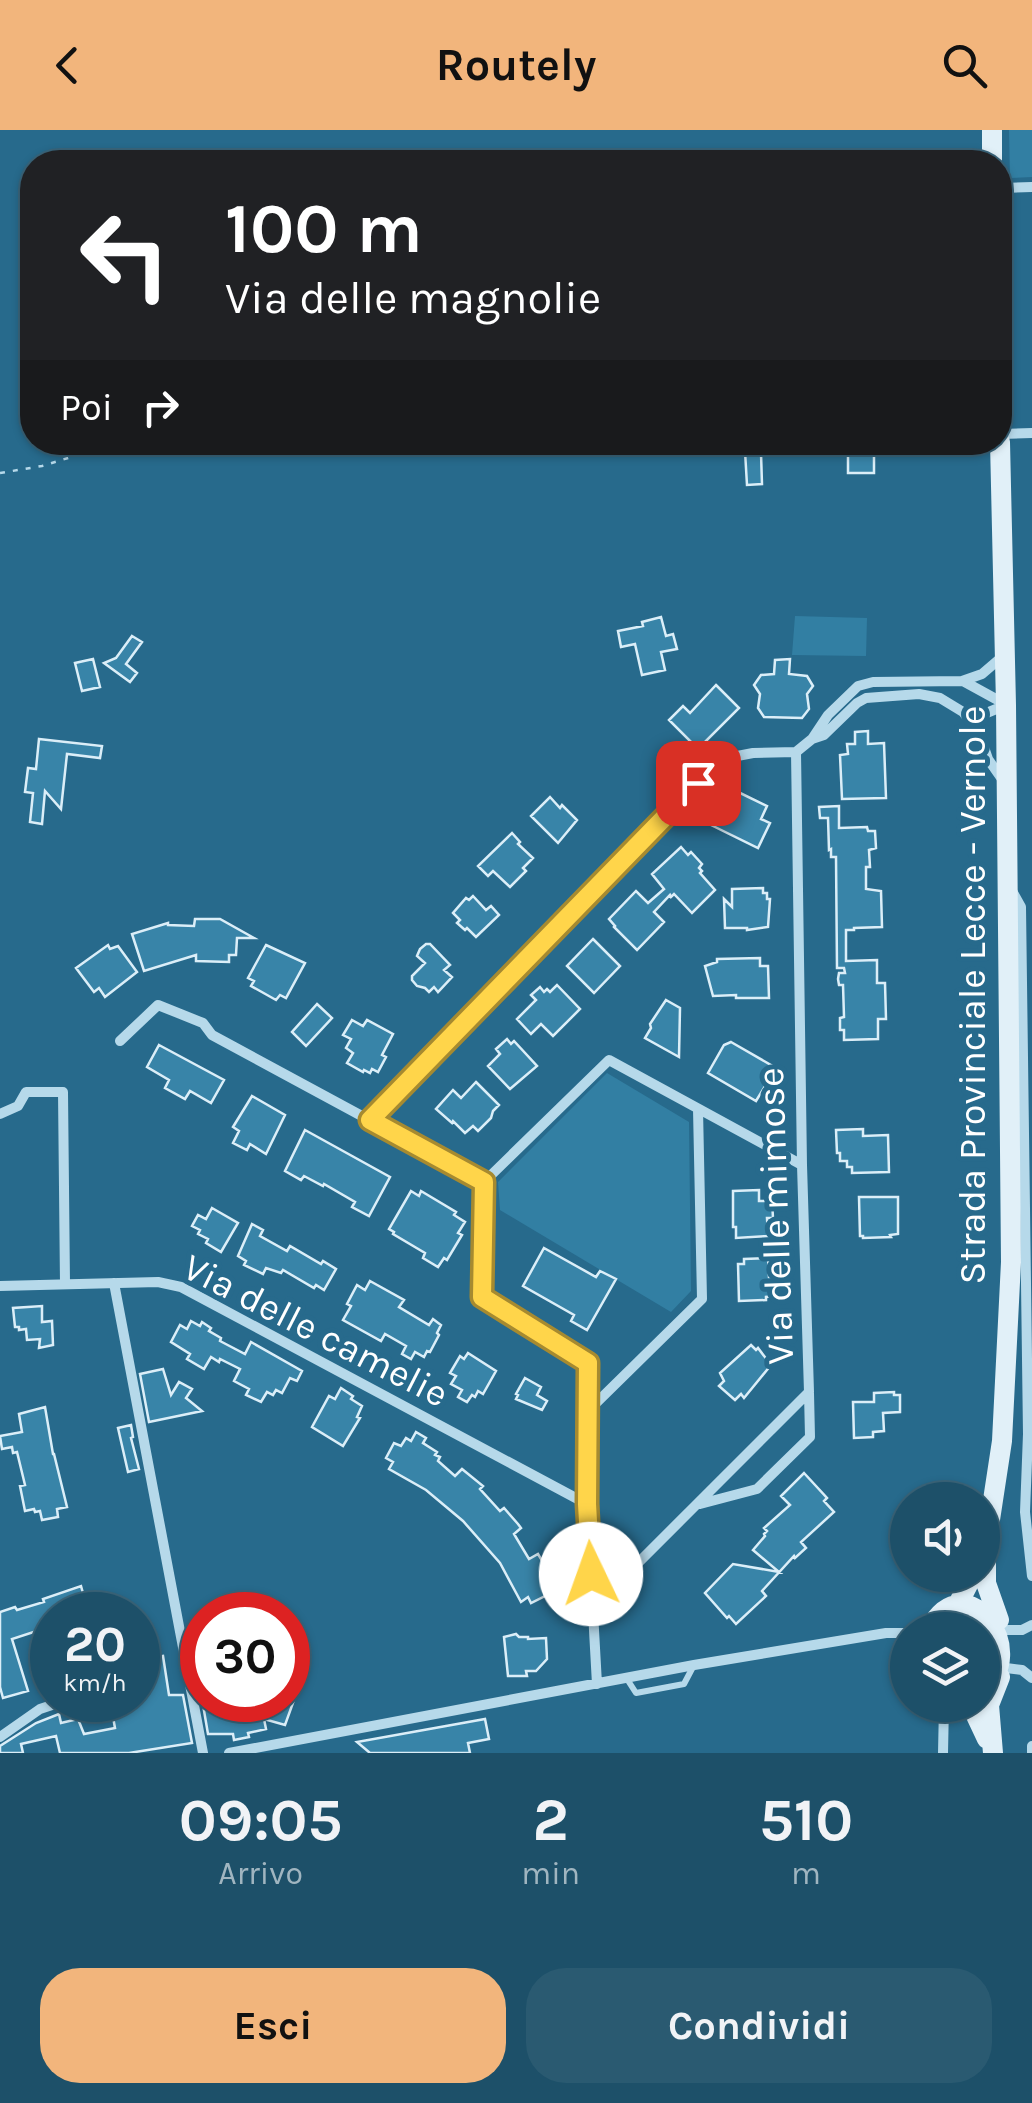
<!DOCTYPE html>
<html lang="it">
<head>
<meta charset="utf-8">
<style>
  :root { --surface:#1d5069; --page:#2a5a71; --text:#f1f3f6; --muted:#a0b5c0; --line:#3b677d; --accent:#f2b57c }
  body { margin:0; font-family:Karla,sans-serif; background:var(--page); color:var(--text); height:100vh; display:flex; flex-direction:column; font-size:38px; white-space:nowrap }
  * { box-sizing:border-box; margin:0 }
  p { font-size:32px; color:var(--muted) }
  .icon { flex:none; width:55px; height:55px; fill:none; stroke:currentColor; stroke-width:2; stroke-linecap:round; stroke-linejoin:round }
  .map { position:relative; height:1623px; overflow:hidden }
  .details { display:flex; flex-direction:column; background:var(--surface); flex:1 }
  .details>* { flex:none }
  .guide { position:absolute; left:20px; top:20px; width:992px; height:305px; border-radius:40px; box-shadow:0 2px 8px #0004,0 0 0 2px var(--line); background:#202124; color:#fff; overflow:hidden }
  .fabs { position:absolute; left:890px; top:1352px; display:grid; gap:20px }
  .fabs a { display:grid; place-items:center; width:110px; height:110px; border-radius:50%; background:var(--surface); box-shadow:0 2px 8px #0004,0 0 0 2px var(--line); font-size:50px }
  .speed { position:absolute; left:30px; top:1462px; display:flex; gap:20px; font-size:50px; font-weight:700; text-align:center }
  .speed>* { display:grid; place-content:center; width:130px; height:130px; border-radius:50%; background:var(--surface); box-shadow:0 2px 8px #0004,0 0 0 2px var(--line); line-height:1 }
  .speed small { font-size:25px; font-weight:400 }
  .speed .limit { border:15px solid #d22; background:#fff; color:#111 }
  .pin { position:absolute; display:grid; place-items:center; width:85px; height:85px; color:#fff; margin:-42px; border-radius:20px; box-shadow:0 5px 15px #0006 }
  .me { position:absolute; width:110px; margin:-55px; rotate:357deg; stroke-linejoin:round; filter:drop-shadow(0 0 8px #0008) }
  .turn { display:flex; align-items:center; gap:35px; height:210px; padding:0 40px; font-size:45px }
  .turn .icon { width:130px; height:130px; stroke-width:2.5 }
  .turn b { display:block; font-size:70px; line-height:85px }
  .then { display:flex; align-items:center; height:95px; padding:0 40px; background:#0003; gap:20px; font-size:38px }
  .eta { display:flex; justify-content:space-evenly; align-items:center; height:170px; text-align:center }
  .eta b { font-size:60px; font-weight:700; line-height:70px }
  .button { display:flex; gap:20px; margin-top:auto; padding:20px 40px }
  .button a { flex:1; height:115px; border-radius:40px; background:var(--accent); color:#111; font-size:40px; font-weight:700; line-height:115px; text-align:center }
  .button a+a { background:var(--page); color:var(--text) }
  header { display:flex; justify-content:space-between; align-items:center; height:130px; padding:0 40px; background:var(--accent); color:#111; font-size:45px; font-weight:700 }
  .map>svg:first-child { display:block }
  .green { fill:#327fa3 }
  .building { fill:#3884a8; stroke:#dbeef8; stroke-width:2.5 }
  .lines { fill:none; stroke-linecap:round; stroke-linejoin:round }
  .path { stroke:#b6d9ea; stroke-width:2.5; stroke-dasharray:5 8; stroke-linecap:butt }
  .service { stroke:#b6d9ea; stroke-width:6 }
  .minor { stroke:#b6d9ea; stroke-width:10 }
  .secondary { stroke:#e1f0f8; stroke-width:20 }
  .route-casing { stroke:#a68a30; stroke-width:25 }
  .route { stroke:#ffd54a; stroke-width:18 }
  .labels { text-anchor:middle; stroke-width:10; stroke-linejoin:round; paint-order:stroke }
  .street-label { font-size:38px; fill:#fff; stroke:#276a8c }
</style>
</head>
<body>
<header><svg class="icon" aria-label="back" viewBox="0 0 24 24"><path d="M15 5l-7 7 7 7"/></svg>Routely<svg class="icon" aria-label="search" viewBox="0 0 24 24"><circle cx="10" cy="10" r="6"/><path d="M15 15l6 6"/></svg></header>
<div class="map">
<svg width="1032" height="1623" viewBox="0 0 1032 1623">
  <rect width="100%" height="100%" fill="#276a8c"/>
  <path class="green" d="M1009 0H1032V47L1010 48Z
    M795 486 867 488 866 526 792 525Z
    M607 943 689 992 691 1161 671 1182 500 1080 498 1052Z"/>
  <path class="building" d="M749 312H772V323H761L762 354 747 355 745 321 749 320Z
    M848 312H874V343H848Z
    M661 487 666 506 673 504 677 519 661 522 665 540 642 545 635 514 621 517 618 501 643 496 642 492Z
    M132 506 142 512 126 534 137 543 130 552 104 533 116 528Z
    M93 529 100 557 82 561 75 533Z
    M790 529 789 544 807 546 813 556 807 564 809 579 802 588 764 587 758 578 760 564 754 555 761 545 774 544 775 530Z
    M716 555 739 578 698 619 669 590 683 576 690 583Z
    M868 601V614L884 613 886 668 842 669 840 625 848 624 847 614H855V602Z
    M39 609 102 616 100 628 67 624 61 679 45 661 42 694 30 692 33 663 25 662 28 638 36 639Z
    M736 661 767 676 761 689 770 693 758 718 709 694 721 669 730 673Z
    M550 667 560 678 562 675 577 690 558 713 531 686Z
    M839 676V698L867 697 868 701H875L876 718 869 720 870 737H866V759L881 761 882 797 854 798V800H846V831L877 830V853H885L886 889H878V909L844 910V900H840V888L844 887 843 855H839L838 849 839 843H845L844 838H837L836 727H831V719L829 720 828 688H820L819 677Z
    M512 703 520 712 518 714 533 728 523 738 526 741 510 757 493 741 488 746 478 736Z
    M681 717 688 725 691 722 702 734 699 738 702 741 700 743 715 760 692 783 674 764 671 767 670 765 654 782 664 792 637 820 614 797 615 796 609 789 636 761 648 773 664 759 652 744Z
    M763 758V763H767V769H770L768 797 747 800V798H725L724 769 732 777V759Z
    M473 766 486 780 491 776 499 785 476 807 467 798 465 800 457 793 460 790 453 783 466 768 469 770Z
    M195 789H220L254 808H237L236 825H229V832L196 831V825L144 841 132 804 168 793V795L194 796Z
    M593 809 620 836 594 863 567 836Z
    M426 814H430L450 835 444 840 452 847 438 862 434 857 429 862 425 858 417 856 412 850V846L425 833 417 826 420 819Z
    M108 815 110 819 118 816 137 842 105 867 99 858 94 862 76 838Z
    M266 815 305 833 286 868 280 865 276 870 251 856 254 851 248 848Z
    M760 828V836H768L769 868H736V865L713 866 705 836 717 832V829Z
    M557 855 580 879 553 906 541 894 531 904 517 889 536 870 531 865 540 857 544 862 547 859 550 862Z
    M666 870 680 878 679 927 645 908 651 898 650 894Z
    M317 874 332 888 306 916 292 902Z
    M352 890 363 896 367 890 393 904 382 925 386 927 378 942 372 939 370 943 364 940 363 942 347 933 353 923 346 918 351 909 343 905Z
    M507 909 511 914 514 911 537 936 510 959 488 936 500 924 496 919Z
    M731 912 776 938 756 971 708 943 724 915Z
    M159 915 224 950 211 973 190 961 185 969 165 958 169 950 147 937Z
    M476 952 499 975 493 981 491 988 478 1001 473 996 465 1003 453 991 452 993 436 979 453 960 461 968Z
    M252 966 285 985 266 1024 250 1014 247 1020 233 1013 239 1001 233 997Z
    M863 999V1006L888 1005 889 1042 852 1043V1037H847V1031H840V1023H837L836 1000Z
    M305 1000 390 1047 369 1086 352 1077 355 1072 324 1054 323 1056 304 1046 301 1050 285 1041Z
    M759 1060V1071H772L773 1088H767L768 1106 736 1108V1097H733V1061Z
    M411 1061 419 1066 421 1061 456 1082 454 1085 465 1092 458 1103 462 1105 447 1130 444 1128 438 1137 423 1128 425 1123 393 1104 394 1102 389 1099Z
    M859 1067H898V1104L890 1105 891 1107 863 1108V1106H860Z
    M212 1078 238 1093 221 1122 206 1113 208 1109 198 1104 200 1100 192 1096 198 1085 206 1089Z
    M252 1094 263 1100 260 1106 287 1121 290 1116 321 1134 323 1131 336 1139 324 1160 316 1155 314 1158 283 1140 281 1143 266 1138 263 1144 244 1135 246 1131 238 1126Z
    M544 1118 596 1147 600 1141 616 1149 587 1200 571 1191 574 1185 523 1156Z
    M768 1128 769 1147H775L776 1166 766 1167V1170L739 1171 738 1134H744V1129Z
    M370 1151 404 1170 399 1177 429 1195 433 1189 441 1195 437 1203 439 1205 430 1222 427 1221 424 1227 415 1222 411 1229 402 1224 406 1216 385 1204 381 1211 343 1190 351 1176 347 1174 357 1155 365 1160Z
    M42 1176V1192L52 1191 53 1215 39 1218 40 1209 27 1210 26 1199 19 1200V1197H15L13 1178Z
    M191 1191 200 1196 202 1192 211 1198 209 1201 221 1208 220 1211 245 1224 251 1212 302 1241 297 1251 290 1248 282 1263 276 1260 273 1265 267 1262 261 1272 246 1265 249 1259 234 1251 240 1239 220 1229 219 1232 211 1227 204 1239 187 1229 190 1224 171 1212 180 1195 187 1199Z
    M751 1215 756 1220 758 1218 771 1235 744 1268 741 1264 735 1270 719 1256 724 1251 720 1243Z
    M468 1223 496 1241 483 1264 478 1261 475 1267 472 1265 467 1272 458 1267 462 1260 451 1254 456 1246 450 1243 460 1226 464 1229Z
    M163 1239 171 1265 179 1252 192 1259 186 1268 202 1281 149 1292 140 1244Z
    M525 1248 541 1257 537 1265 547 1271 542 1280 516 1269 518 1265 516 1264Z
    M341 1258 353 1266 351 1269 362 1276 357 1287 360 1288 343 1316 312 1297 329 1266 335 1269Z
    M894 1262V1265H900V1282L883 1283 884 1301 873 1302V1307L854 1308 853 1272H874V1263Z
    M45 1277 53 1324H54L67 1377 57 1379 58 1387 42 1390 40 1381 35 1382 34 1379 25 1381 20 1356 25 1355 17 1322 13 1323 12 1317 2 1319 0 1306 22 1302 19 1284Z
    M131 1295 133 1307 131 1308 139 1339 128 1342 118 1298Z
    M416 1302 426 1308 423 1313 437 1322 435 1325 440 1327 438 1331 455 1346 462 1339 483 1356 480 1359 500 1381 504 1378 518 1394 521 1398 514 1404 529 1429 538 1424 552 1447 543 1452 546 1457 543 1459 547 1465 531 1473 528 1467 521 1472 500 1433 463 1391 426 1360 389 1339 393 1332 386 1328 394 1313 401 1316 406 1308 411 1311Z
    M804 1343 827 1368 824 1371 834 1382 801 1412 806 1418 795 1428 794 1426 762 1461 766 1466 736 1494 729 1486 727 1488 705 1463 733 1434 779 1442 753 1420 765 1406 764 1404 767 1401 764 1398 790 1375 781 1366Z
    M81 1456 89 1485H52V1496L12 1509 28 1561 3 1568 0 1557V1482L15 1477 17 1480 44 1472 43 1469Z
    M516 1504 519 1507H528V1509L546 1508 547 1529 536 1541H526L527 1546H508L504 1507Z
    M163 1526 169 1565H183L192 1613 129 1623H60L56 1606 21 1614 23 1623H0V1616L36 1593 59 1584 61 1593 78 1589 84 1604 115 1598 110 1570H141L140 1567H145L140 1543 147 1542 144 1529Z
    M201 1563H202V1570H259L260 1579 279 1574 280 1570H294L285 1595 264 1589 266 1599 248 1603 249 1607 234 1610 233 1604H208Z
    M485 1589 489 1609 468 1613 470 1623H370L357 1612Z"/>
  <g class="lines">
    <path class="path" d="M0 343 42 336 120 312"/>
    <path class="service" d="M627 1549 636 1563 684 1554 694 1535"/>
    <path class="minor" d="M1000 58 1032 57
      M1000 304 1032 303
      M963 551 1005 574
      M963 582 984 584 1006 575
      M812 609 828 585 858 556 873 552 962 551 982 544 1003 526
      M796 622 812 609 824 605 857 573 866 568 919 564 940 568 963 582 979 603 988 629 1004 652
      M1011 759 1021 777 1028 1304 1032 1305
      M120 911 158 875 203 893 212 905 484 1052
      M0 984 18 976 26 962H63L65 1154
      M371 991 679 671 727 628 753 623 796 622
      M114 1153 203 1623
      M0 1156 158 1152 181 1157 587 1374
      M587 1282 702 1169 698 979
      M1028 1304 1025 1382 1032 1446
      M700 1374 757 1359 810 1307 809 1263
      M593 1478 809 1262 802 1035 796 622
      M1006 1500H1022L1032 1495
      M1006 1538 1022 1540 1032 1548
      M597 1554 587 1374 588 1233 482 1167 484 1052 609 930 802 1035
      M0 1607 40 1579 67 1570
      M229 1623 694 1535 886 1503H908
      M943 1623 944 1575
      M1032 1623V1616"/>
    <path class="secondary" d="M992 0V32
      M957 1476 973 1445
      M999 1490 986 1453V1416L1002 1311 1011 1132 1006 575 1000 312
      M929 1500C967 1429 1032 1526 982 1558
      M971 1575 987 1609
      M993 1623 989 1575 1000 1547"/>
  </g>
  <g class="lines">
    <defs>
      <path id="route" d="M591 1444 587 1374 588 1233 482 1167 484 1052 370 990 698 653"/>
    </defs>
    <use href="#route" class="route-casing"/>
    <use href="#route" class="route"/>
  </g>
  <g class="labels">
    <g class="street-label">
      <text transform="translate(972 865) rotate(-90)" y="13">Strada Provinciale Lecce - Vernole</text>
      <text transform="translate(775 1086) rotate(-92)" y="13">Via delle mimose</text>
      <text transform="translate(316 1200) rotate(27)" y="13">Via delle camelie</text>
    </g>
  </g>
</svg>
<div class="fabs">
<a><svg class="icon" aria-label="sound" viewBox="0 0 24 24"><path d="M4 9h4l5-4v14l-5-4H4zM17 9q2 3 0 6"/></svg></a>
<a><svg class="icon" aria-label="layers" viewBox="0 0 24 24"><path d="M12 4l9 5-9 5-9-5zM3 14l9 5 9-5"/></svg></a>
</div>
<div class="speed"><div>20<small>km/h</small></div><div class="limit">30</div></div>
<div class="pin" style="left:698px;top:653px;background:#d93025"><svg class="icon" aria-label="arrive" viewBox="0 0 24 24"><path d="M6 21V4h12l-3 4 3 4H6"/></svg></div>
<svg class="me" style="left:591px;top:1444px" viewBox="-20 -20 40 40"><circle r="19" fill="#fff"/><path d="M0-13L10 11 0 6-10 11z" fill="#ffd54a"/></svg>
<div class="guide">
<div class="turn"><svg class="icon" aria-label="left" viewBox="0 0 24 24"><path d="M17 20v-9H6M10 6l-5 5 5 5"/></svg><div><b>100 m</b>Via delle magnolie</div></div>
<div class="then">Poi<svg class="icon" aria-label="right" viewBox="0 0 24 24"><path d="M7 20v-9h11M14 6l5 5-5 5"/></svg></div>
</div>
</div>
<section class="details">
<div class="eta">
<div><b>09:05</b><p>Arrivo</p></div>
<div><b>2</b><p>min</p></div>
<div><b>510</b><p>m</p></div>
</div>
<div class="button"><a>Esci</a><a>Condividi</a></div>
</section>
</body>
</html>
